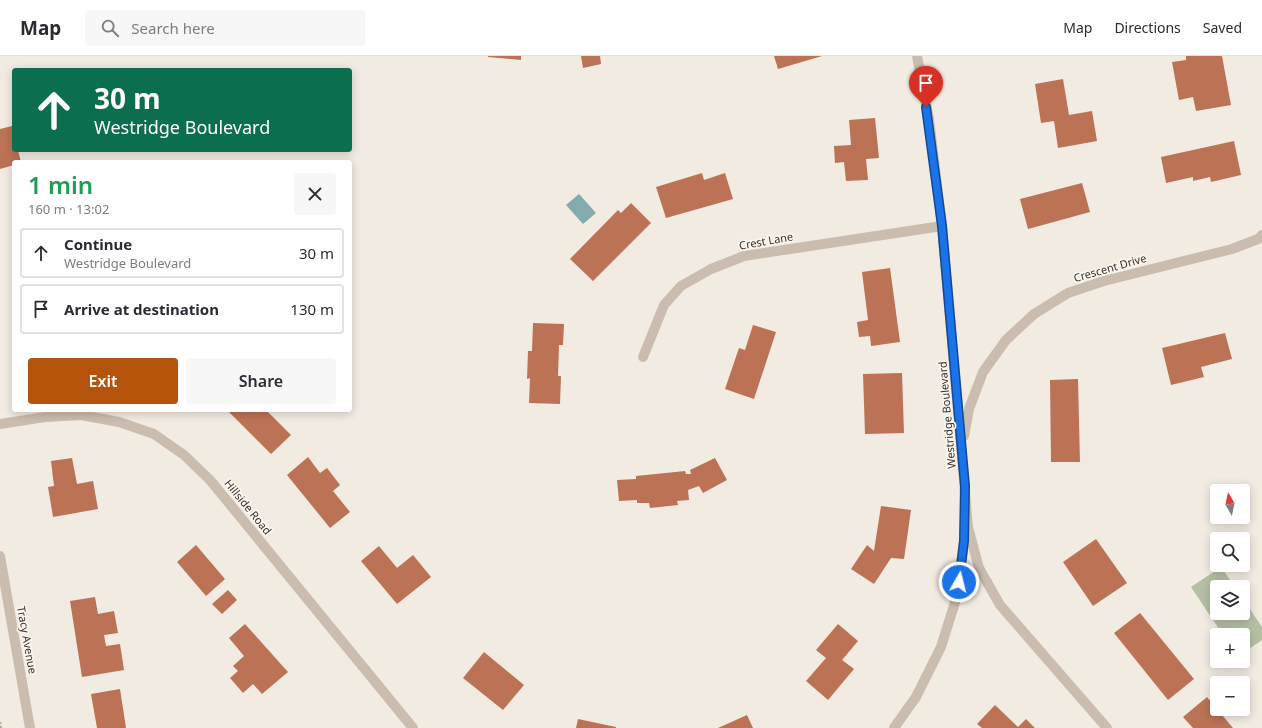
<!DOCTYPE html>
<html lang="en">
<head>
<meta charset="utf-8">
<style>
  :root { --surface:#fff; --page:#f7f7f7; --text:#2b2b33; --muted:#7c7c81; --line:#e1e1e2; --accent:#b45309 }
  body { margin:0; font-family:"Noto Sans",sans-serif; background:var(--page); color:var(--text); height:100vh; display:flex; flex-direction:column; font-size:15px; white-space:nowrap }
  * { box-sizing:border-box; margin:0 }
  p { font-size:13px; color:var(--muted) }
  .icon { flex:none; width:22px; height:22px; fill:none; stroke:currentColor; stroke-width:2; stroke-linecap:round; stroke-linejoin:round }
  .map { position:relative; flex:1; overflow:hidden }
  .details { position:absolute; left:12px; top:104px; width:340px; height:252px; display:flex; flex-direction:column; background:var(--surface); border-radius:4px; box-shadow:0 2px 10px #0003 }
  .details>* { flex:none }
  .guide { position:absolute; left:12px; top:12px; width:340px; height:84px; border-radius:4px; box-shadow:0 2px 10px #0003; background:#0b6e4f; color:#fff; overflow:hidden }
  .needle { width:26px; rotate:351deg }
  .buttons { position:absolute; left:1210px; top:428px; display:grid; gap:8px }
  .buttons a { display:grid; place-items:center; width:40px; height:40px; border-radius:4px; background:var(--surface); box-shadow:0 2px 10px #0003; font-size:20px }
  .pin { position:absolute; display:grid; place-items:center; width:34px; height:34px; color:#fff; margin:-41px -17px; border-radius:50% 50% 50% 0; rotate:-45deg; box-shadow:0 0 4px #0007 }
  .pin .icon { rotate:45deg }
  .me { position:absolute; width:44px; margin:-22px; rotate:8deg; stroke-linejoin:round; filter:drop-shadow(0 0 3px #0008) }
  .turn { display:flex; align-items:center; gap:14px; height:84px; padding:0 16px; font-size:18px }
  .turn .icon { width:52px; height:52px; stroke-width:2.5 }
  .turn b { display:block; font-size:28px; line-height:34px }
  .round { display:grid; place-items:center; flex:none; width:42px; height:42px; border-radius:4px; background:var(--page) }
  .summary { display:flex; align-items:center; justify-content:space-between; height:68px; padding:0 16px }
  h1 { font-size:24px; font-weight:600; line-height:30px; color:#1e9e55 }
  .button { display:flex; gap:8px; margin-top:auto; padding:8px 16px }
  .button a { flex:1; height:46px; border-radius:4px; background:var(--accent); color:#fff; font-size:16px; font-weight:600; line-height:46px; text-align:center }
  .button a+a { background:var(--page); color:var(--text) }
  ul { padding:0; list-style:none }
  li { display:flex; align-items:center; gap:12px; height:50px; margin:0 8px 6px; padding:0 8px; border:2px solid var(--line); border-radius:4px }
  li div { flex:1 }
  li b { display:block; font-size:15px }
  li em { font-style:normal }
  header { display:flex; align-items:center; gap:24px; box-sizing:border-box; height:56px; padding:0 20px; background:var(--surface); border-bottom:1px solid var(--line) }
  header strong { font-size:19px }
  nav { display:flex; gap:22px; margin-inline-start:auto; font-size:14px }
  .search { width:280px; height:36px; background:var(--page); display:flex; align-items:center; gap:10px; box-sizing:border-box; padding:0 14px; border-radius:4px; color:var(--muted); font-size:15px }
  .map>svg:first-child { display:block }
  .green { fill:#b5c0a3 }
  .water { fill:#83aaad }
  .building { fill:#bc7255 }
  .lines { fill:none; stroke-linecap:round; stroke-linejoin:round }
  .path { stroke:#b5a699; stroke-width:2.5; stroke-dasharray:2 2; stroke-linecap:butt }
  .minor { stroke:#cabcae; stroke-width:10 }
  .route-casing { stroke:#114b97; stroke-width:10 }
  .route { stroke:#1a73e8; stroke-width:7 }
  .labels { text-anchor:middle; stroke-width:3.5; stroke-linejoin:round; paint-order:stroke }
  .street-label { font-size:11px; fill:#39312c; stroke:#faf5ee }
</style>
</head>
<body>
<header>
<strong>Map</strong>
<div class="search"><svg class="icon" aria-label="search" viewBox="0 0 24 24"><circle cx="10" cy="10" r="6"/><path d="M15 15l6 6"/></svg>Search here</div>
<nav><a>Map</a><a>Directions</a><a>Saved</a></nav>
</header>
<div class="map">
<svg width="1262" height="672" viewBox="0 0 1262 672">
  <rect width="100%" height="100%" fill="#f2ebe2"/>
  <path class="green" d="M1221 511 1235 531H1217V557H1243V543L1262 571V584L1243 597V579H1223L1191 531Z"/>
  <path class="water" d="M579 138 596 157 583 168 566 149Z"/>
  <path class="building" d="M488 0H521V4L488 1Z
    M581 0H600L601 8 583 12Z
    M774 0H822L778 13Z
    M1186 0H1222L1231 49 1196 55 1193 41 1179 44 1172 6 1186 4Z
    M1063 23 1069 59 1092 55 1097 85 1058 92 1054 65 1041 67 1035 28Z
    M875 62 879 102 866 103 868 124 846 125 844 106 835 107 834 90 851 89 849 64Z
    M12 70 14 79V94H18L21 106H14V109L0 113V73Z
    M1234 85 1241 119 1211 126 1210 121 1193 125V121L1166 127 1161 101Z
    M702 117 704 124 725 117 733 143 666 162 656 131Z
    M1082 127 1090 156 1028 173 1020 143Z
    M631 147 651 167 593 225 570 203 618 154 621 157Z
    M890 212 900 286 871 290 870 280 859 281 857 266 868 264 862 216Z
    M533 267 564 268 563 289H559L558 320H561L560 348 529 347 530 322 527 323 528 295H532Z
    M753 269 776 276 754 343 725 333 739 292 745 294Z
    M1225 277 1232 303 1201 311 1204 321 1171 329 1162 292Z
    M902 317 904 377 865 378 863 318Z
    M1078 323 1080 406H1051L1050 324Z
    M229 354H266L291 379 271 398 228 355Z
    M308 401 320 417 327 412 340 429 333 435 350 456 330 472 287 419Z
    M72 402 77 428 93 425 98 453 53 461 48 431 54 430 51 405Z
    M715 402 727 424 703 437 699 430 688 434 689 444 677 445 678 449 650 452 649 447H637V444L619 445 617 424 636 423V420L685 415 686 418H691L690 414Z
    M881 450 911 454 904 503 891 502 874 528 851 513 867 489 874 495Z
    M1096 483 1127 527 1093 550 1063 506Z
    M196 489 225 523 206 540 177 506Z
    M379 490 397 512 413 499 431 521 397 548 361 505Z
    M228 534 237 544 222 558 212 548Z
    M95 541 98 558 114 555 118 577 104 579 106 590 120 588 124 614 82 621 70 545Z
    M1140 557 1194 623 1168 644 1114 577Z
    M245 568 288 616 262 638 253 628 243 637 230 622 238 615 233 610 244 600 229 582Z
    M838 568 858 585 842 604 854 613 828 644 806 625 826 602 816 594Z
    M484 596 524 629 503 654 463 622Z
    M120 633 126 672H97L91 638Z
    M1207 641 1233 672H1193L1183 661Z
    M995 649 1018 671 1026 663 1035 672H982L977 668Z
    M747 659 753 672H718Z
    M578 663 616 671V672H576Z"/>
  <g class="lines">
    <path class="path" d="M0 666 1 672"/>
    <path class="minor" d="M917 0 929 63 942 170 968 471 979 512 1000 549 1107 672
      M643 301 664 249 681 230 711 213 744 200 942 170
      M0 368 45 361 81 359 119 366 154 378 184 399 210 424 413 672
      M964 380 969 353 983 316 1006 284 1034 258 1068 237 1104 225 1232 193 1258 183 1262 179
      M0 500 30 672
      M894 672 916 641 941 591 957 540 964 485 965 472"/>
  </g>
  <g class="lines">
    <defs>
      <path id="route" d="M926 51 942 170 965 430 964 485 959 526"/>
    </defs>
    <use href="#route" class="route-casing"/>
    <use href="#route" class="route"/>
  </g>
  <g class="labels">
    <g class="street-label">
      <text transform="translate(766 185) rotate(-10)" y="4">Crest Lane</text>
      <text transform="translate(1110 212) rotate(-16)" y="4">Crescent Drive</text>
      <text transform="translate(947 359) rotate(-95)" y="4">Westridge Boulevard</text>
      <text transform="translate(248 451) rotate(51)" y="4">Hillside Road</text>
      <text transform="translate(27 584) rotate(80)" y="4">Tracy Avenue</text>
    </g>
  </g>
</svg>
<div class="buttons">
<a><svg class="needle" viewBox="-14 -14 28 28"><path d="M0-13l5 13h-10z" fill="#e53935"/><path d="M0 13l5-13h-10z" fill="#7c7c81"/></svg></a>
<a><svg class="icon" aria-label="search" viewBox="0 0 24 24"><circle cx="10" cy="10" r="6"/><path d="M15 15l6 6"/></svg></a>
<a><svg class="icon" aria-label="layers" viewBox="0 0 24 24"><path d="M12 4l9 5-9 5-9-5zM3 14l9 5 9-5"/></svg></a>
<a>+</a>
<a>−</a>
</div>
<div class="pin" style="left:926px;top:51px;background:#d93025"><svg class="icon" aria-label="arrive" viewBox="0 0 24 24"><path d="M6 21V4h12l-3 4 3 4H6"/></svg></div>
<svg class="me" style="left:959px;top:526px" viewBox="-20 -20 40 40"><circle r="17" fill="#1a73e8" stroke="#fff" stroke-width="3"/><path d="M0-11L8 9 0 5-8 9z" fill="#fff"/></svg>
<div class="guide">
<div class="turn"><svg class="icon" aria-label="ahead" viewBox="0 0 24 24"><path d="M12 20V5M6 11l6-6 6 6"/></svg><div><b>30 m</b>Westridge Boulevard</div></div>
</div>
<section class="details">
<div class="summary"><div><h1>1 min</h1><p>160 m · 13:02</p></div><a class="round"><svg class="icon" aria-label="close" viewBox="0 0 24 24"><path d="M6 6l12 12M18 6L6 18"/></svg></a></div>
<ul>
<li><svg class="icon" aria-label="ahead" viewBox="0 0 24 24"><path d="M12 20V5M6 11l6-6 6 6"/></svg><div><b>Continue</b><p>Westridge Boulevard</p></div><em>30 m</em></li>
<li><svg class="icon" aria-label="arrive" viewBox="0 0 24 24"><path d="M6 21V4h12l-3 4 3 4H6"/></svg><div><b>Arrive at destination</b></div><em>130 m</em></li>
</ul>
<div class="button"><a>Exit</a><a>Share</a></div>
</section>
</div>
</body>
</html>
